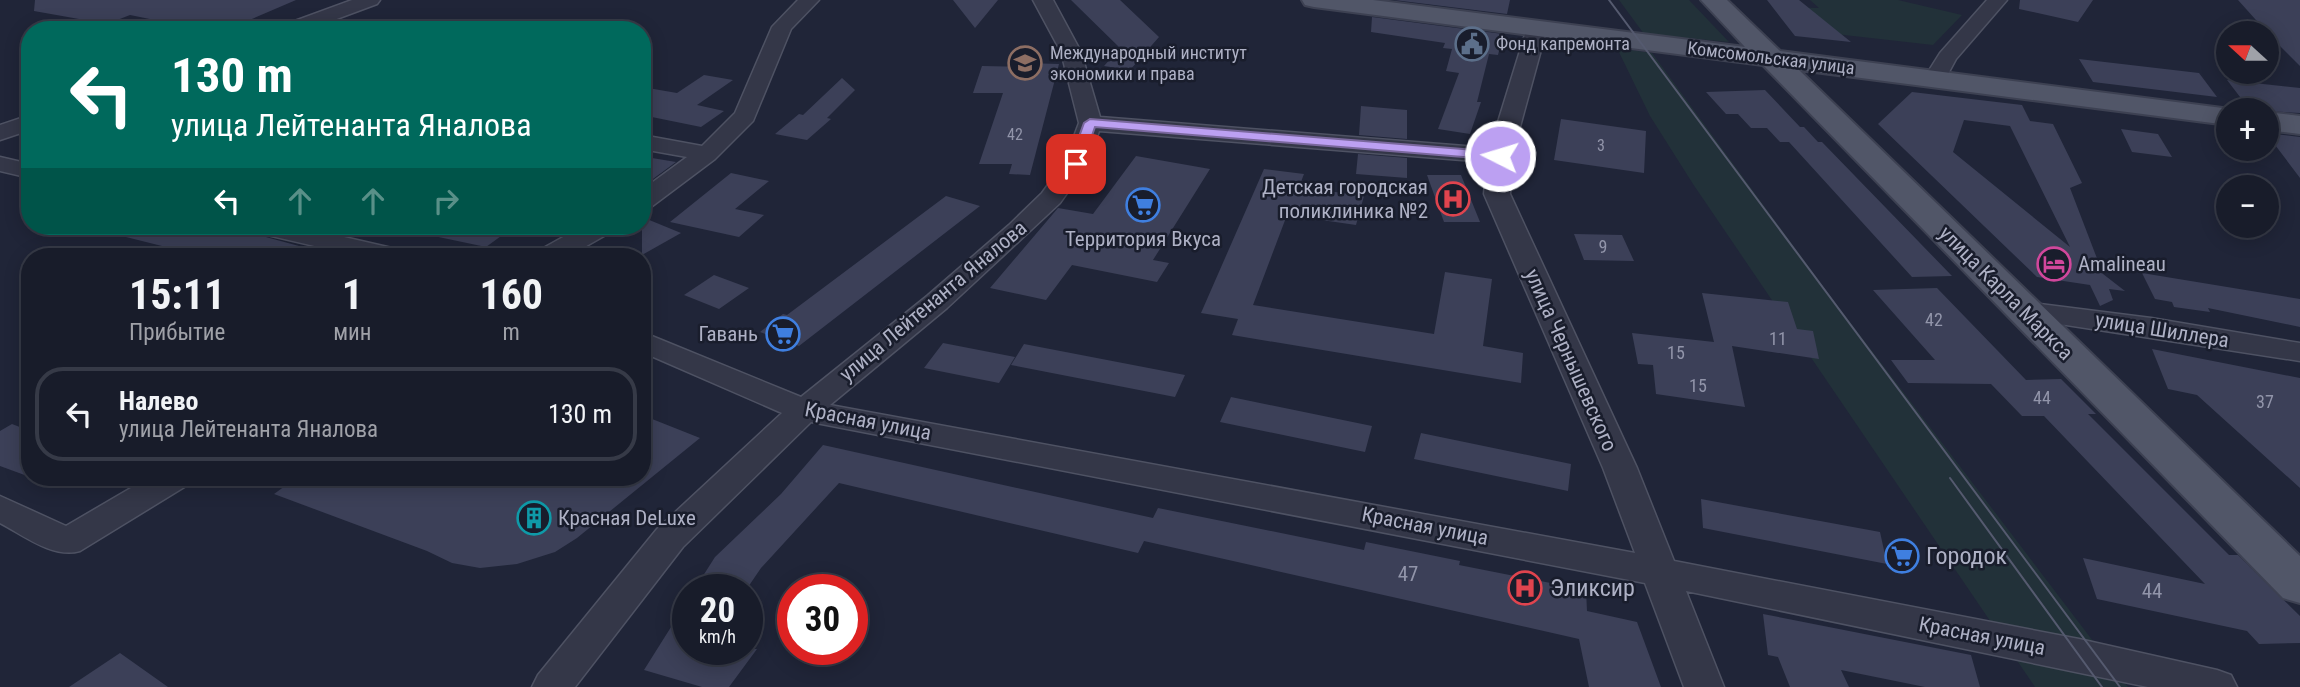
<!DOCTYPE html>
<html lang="ru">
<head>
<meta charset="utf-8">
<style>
  :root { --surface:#181c2a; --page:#252936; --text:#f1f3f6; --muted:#9fa1a8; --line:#363a47 }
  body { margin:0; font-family:"Roboto Condensed",sans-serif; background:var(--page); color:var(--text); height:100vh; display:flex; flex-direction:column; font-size:26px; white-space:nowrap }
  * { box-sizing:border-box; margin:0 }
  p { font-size:23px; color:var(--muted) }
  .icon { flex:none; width:38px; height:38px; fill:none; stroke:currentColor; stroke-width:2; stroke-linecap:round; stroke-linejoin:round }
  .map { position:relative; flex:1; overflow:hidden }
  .drawer { position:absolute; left:21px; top:248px; width:630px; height:238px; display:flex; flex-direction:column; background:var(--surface); border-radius:28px; box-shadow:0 4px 18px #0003,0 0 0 2px var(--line) }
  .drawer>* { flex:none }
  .hud { position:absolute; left:21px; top:21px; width:630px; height:214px; border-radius:28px; box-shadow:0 4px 18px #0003,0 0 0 2px var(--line); background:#00695c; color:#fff; overflow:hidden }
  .needle { width:46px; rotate:291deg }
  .tools { position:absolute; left:2216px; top:21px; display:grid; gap:14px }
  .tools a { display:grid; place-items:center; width:63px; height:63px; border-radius:50%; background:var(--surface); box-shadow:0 4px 18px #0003,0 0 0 2px var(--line); font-size:35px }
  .speed { position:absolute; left:672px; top:574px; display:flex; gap:14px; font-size:35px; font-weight:700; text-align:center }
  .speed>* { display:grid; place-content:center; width:91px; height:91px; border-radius:50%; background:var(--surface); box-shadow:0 4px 18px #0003,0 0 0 2px var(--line); line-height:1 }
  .speed small { font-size:18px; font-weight:400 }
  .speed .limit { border:10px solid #d22; background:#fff; color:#111 }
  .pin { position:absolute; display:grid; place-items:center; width:60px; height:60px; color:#fff; margin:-30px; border-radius:14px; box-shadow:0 4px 10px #0006 }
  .me { position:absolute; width:77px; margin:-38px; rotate:275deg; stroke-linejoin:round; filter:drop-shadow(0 0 5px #0008) }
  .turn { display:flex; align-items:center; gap:24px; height:147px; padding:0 35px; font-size:32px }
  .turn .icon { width:91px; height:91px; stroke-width:2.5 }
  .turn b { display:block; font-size:49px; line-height:60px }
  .lanes { display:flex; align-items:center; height:66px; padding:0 35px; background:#0003; justify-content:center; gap:35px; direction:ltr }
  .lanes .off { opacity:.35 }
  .eta { display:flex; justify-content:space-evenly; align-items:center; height:119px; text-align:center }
  .eta b { font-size:42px; font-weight:700; line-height:49px }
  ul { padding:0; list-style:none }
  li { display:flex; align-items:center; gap:21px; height:94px; margin:0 14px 10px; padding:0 21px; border:4px solid var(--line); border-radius:28px }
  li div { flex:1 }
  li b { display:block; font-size:26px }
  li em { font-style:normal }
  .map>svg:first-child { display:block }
  .green { fill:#223139 }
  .building { fill:#3c4058; fill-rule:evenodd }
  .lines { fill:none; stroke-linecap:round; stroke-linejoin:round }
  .minor-casing { stroke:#4e5263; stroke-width:3 }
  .major-casing { stroke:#3d4152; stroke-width:4 }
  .minor { fill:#343748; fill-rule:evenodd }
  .major { fill:#515668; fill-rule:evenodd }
  .tram { stroke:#555a6f; stroke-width:2 }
  .route { fill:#bca0f2; stroke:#7a689d; stroke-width:2 }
  .labels { text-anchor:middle; stroke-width:5; stroke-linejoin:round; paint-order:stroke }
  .far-number-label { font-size:16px; fill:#9295aa }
  .far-poi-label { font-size:18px; fill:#aeb1c5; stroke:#191d2c; text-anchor:start }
  .far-street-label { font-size:18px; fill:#aeb1c5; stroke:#191d2c }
  .number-label { font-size:18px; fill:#9295aa }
  .poi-label { font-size:21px; fill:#aeb1c5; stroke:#191d2c; text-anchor:end }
  .street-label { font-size:21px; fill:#aeb1c5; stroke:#191d2c }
  .near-number-label { font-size:21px; fill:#9295aa }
  .near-poi-label { font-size:24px; fill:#aeb1c5; stroke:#191d2c; text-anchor:start }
</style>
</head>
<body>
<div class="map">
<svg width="2300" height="687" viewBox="0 0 2300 687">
  <rect width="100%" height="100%" fill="#202538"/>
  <path class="green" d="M1619 0H1689L1729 42 1644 34Z
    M1810 0H1898L1962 15 1933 45 1800 30 1776 7 1819 8Z
    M1617 48 1652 53 1831 297 2128 687H2035L1693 184 1650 116Z"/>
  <path class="building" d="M35 0H296L231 28 204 30 130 15 107 24 34 11Z
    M953 0H998L975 28Z
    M1071 0H1120L1159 37 1130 70 1104 66 1120 48Z
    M1394 0H1510L1507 14Z
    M1767 0H1799L1851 42 1795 36Z
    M2020 0H2093L2078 22 2019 9Z
    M2238 0H2300V66L2273 39Z
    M1372 17 1503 34 1498 55 1489 54 1477 102H1481L1470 134 1438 129 1459 73 1446 71 1452 49 1443 48 1445 43 1371 32Z
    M2079 59 2199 73 2217 97 2093 82Z
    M1025 63 1059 64 1030 175 1009 174 1012 164H979L1003 93H973L982 66 1024 67Z
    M704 75 733 80 697 105 724 111 701 127 642 115V87L677 93Z
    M842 78 855 90 827 118 831 119 807 140 775 134 799 114 803 115Z
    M2227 80 2300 88V113L2250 110Z
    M1765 90 1800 127H1804L1818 142H1822L1952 276 1912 277 1789 142H1780L1767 128H1751L1738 114H1726L1706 92Z
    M1912 92 2022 105 2030 121 2053 124 2082 183 2070 188 2103 274 2125 291 2109 289 2113 300 2100 306 2090 285 2037 277 1878 124ZM1964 120 2010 126 2070 247 1953 152Z
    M1361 106 1407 110V139L1359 135Z
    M1561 119 1646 131 1644 173 1554 160Z
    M2121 129 2158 134 2172 157 2132 152Z
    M2266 133 2300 137V178Z
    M1358 154 1407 158V178L1356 174Z
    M1136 156 1210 169 1153 260 1169 263 1157 282 1072 265 1046 300 990 288 1058 208 1093 214Z
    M652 158 676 162 642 187V165Z
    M1264 169 1304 174 1299 187 1364 196 1356 225 1287 215 1253 305 1434 334 1445 272 1492 279 1483 346 1523 353 1521 383 1232 335 1238 319 1201 313Z
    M731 173 769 181 735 209 764 215 739 237 670 222Z
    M1427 175H1461L1480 222H1444Z
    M946 196 980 206 799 346 760 332 783 314 787 315Z
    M642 217 681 233 642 255Z
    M111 226H225L310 249 309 257H206L110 233Z
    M430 226H515L486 247 429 235Z
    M1574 234 1622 235 1634 261 1584 260Z
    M2142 273 2300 299V327L2208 308 2210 312 2174 307 2172 302 2155 299Z
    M714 275 749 288 719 309 684 295Z
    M1937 288 2026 380 2061 379 2096 414H2088L2229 555H2238L2300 616V643L2259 644 2247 631 2097 599 2083 558 2205 584 2044 416H2022L1991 384 1908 383 1891 360H1935L1873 290Z
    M1702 293 1788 302 1797 329 1813 331 1819 359 1732 346 1745 407 1656 394 1653 365 1638 364 1632 333 1714 342Z
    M943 343 1015 357 999 383 924 368Z
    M1024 344 1185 375 1175 397 1011 365Z
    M2152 349 2300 378V488L2197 395 2168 389Z
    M1231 397 1372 426 1365 452 1220 422Z
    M642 415 700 438 577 538 555 552 517 564 480 568 452 563 427 551 274 494 296 478H642Z
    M12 424 30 431V477L0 466V431Z
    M1421 433 1571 464 1568 491 1414 459Z
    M823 445 1153 518 1158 508 1364 550 1366 542 1460 561 1459 565 1586 590 1587 611 1637 622 1661 687H1589L1579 639 1144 541 1138 553 839 483 761 568 746 590H694L715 557 781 494Z
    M1701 499 1880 532 1887 564 1703 528Z
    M688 600V649H757L729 687H702L644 670Z
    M1763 614 1971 655 1980 687H1925L1841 670 1849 687H1790L1778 657 1768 655Z
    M120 653 168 687H69Z"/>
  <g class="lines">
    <defs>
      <path id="minor" d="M352 0H380L377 4 307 30H278L281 26Z
        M798 0H819L791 29 753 121 715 159 651 207 642 210V190L687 157 642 149V135L702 146 735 113 772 27Z
        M1033 0H1053L1081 52 1100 117 1490 148 1527 28 1530 24H1544L1547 28 1512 156 1510 194 1637 468 1674 561 2079 639 2217 670 2231 675 2237 687H2148L1686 591 1724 687H1684L1645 583 811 422 683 547 575 687H532L538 675 657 529 782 413 642 352V332L801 397 927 296 1009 225 1042 193 1064 163 1079 123 1061 52ZM1099 131 1487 162 1484 194 1603 468 1635 553 830 405 947 308 1060 203 1088 164Z
        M1987 0H2007L1956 59 1942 85H1926L1923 80 1940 53Z
        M30 115V130L0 140V125Z
        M0 157 30 164V178L0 171Z
        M250 226H296L405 251 409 257H362L254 232Z
        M583 226H615L611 232 567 257H534L538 251Z
        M2024 302 2151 318 2300 343V361L2014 317 2010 311 2014 305Z
        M148 478H191L186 486 80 551C53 559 23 535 0 523V496L66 526Z"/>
      <path id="major" d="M1302 0H1373L1745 47 1701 0H1727L1780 51 2238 110H2228V125L1799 70 2300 556V603L2283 598 1763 65 1314 7 1305 5Z
        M2266 112 2300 116V134L2266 130Z"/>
    </defs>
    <use href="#minor" class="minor-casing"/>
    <use href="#major" class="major-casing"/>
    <use href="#minor" class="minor"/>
    <use href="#major" class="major"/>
    <path class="tram" d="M1609 0 2120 687
      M1950 478 2102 687"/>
  </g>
  <path class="route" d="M1090 119 1500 152 1507 156 1500 160 1095 127 1082 164 1071 167 1069 164 1084 123Z"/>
  <defs>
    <symbol id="civic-ring" viewBox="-11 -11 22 22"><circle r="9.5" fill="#191d2c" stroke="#5c6f8a" stroke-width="1.5"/><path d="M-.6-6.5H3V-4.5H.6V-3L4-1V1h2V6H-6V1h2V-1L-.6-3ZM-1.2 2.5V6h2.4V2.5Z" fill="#5c6f8a"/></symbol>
    <symbol id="university-ring" viewBox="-11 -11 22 22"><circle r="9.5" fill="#191d2c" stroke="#8d6e63" stroke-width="1.5"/><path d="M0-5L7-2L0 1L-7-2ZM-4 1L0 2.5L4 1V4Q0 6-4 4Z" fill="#8d6e63"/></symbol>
    <symbol id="hospital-ring" viewBox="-11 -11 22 22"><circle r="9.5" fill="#191d2c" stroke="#e0444e" stroke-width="1.5"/><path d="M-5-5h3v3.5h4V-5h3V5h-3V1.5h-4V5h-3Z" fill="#e0444e"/></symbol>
    <symbol id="supermarket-ring" viewBox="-11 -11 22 22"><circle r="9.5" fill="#191d2c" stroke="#3f7fe0" stroke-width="1.5"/><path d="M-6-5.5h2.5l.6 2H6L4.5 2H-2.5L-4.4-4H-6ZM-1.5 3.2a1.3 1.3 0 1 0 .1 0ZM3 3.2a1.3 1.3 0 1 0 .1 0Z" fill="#3f7fe0"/></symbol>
    <symbol id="hotel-ring" viewBox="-11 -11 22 22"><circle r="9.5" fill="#191d2c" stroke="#d1479c" stroke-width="1.5"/><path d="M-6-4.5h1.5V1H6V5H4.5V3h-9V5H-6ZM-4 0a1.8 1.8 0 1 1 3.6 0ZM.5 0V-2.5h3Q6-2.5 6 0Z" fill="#d1479c"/></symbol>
    <symbol id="building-ring" viewBox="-11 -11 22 22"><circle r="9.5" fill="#191d2c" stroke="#0f9aa8" stroke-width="1.5"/><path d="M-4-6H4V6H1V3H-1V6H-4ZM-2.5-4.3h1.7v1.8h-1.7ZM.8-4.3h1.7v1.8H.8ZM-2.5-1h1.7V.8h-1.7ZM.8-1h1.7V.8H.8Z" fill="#0f9aa8"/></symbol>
  </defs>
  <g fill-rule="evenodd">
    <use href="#civic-ring" x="1453" y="25" width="38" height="38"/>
    <use href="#university-ring" x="1006" y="44" width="38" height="38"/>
    <use href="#hospital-ring" x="1434" y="180" width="38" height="38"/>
    <use href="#supermarket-ring" x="1124" y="186" width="38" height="38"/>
    <use href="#hotel-ring" x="2035" y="245" width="38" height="38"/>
    <use href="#supermarket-ring" x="764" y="315" width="38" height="38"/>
    <use href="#building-ring" x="515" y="499" width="38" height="38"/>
    <use href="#supermarket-ring" x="1883" y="537" width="38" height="38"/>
    <use href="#hospital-ring" x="1506" y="569" width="38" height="38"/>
  </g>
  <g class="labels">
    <g class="far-number-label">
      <text x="1015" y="140">42</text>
      <text x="1601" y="151">3</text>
    </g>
    <g class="far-poi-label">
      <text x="1496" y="50">Фонд капремонта</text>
      <text x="1050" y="59">Международный институт<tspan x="1050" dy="21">экономики и права</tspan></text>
    </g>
    <g class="far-street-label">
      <text transform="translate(1771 58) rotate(7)" y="6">Комсомольская улица</text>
    </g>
    <g class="number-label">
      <text x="1603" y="253">9</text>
      <text x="1934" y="326">42</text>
      <text x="1778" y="345">11</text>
      <text x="1676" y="359">15</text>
      <text x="1698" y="392">15</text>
      <text x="2042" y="404">44</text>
      <text x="2265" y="408">37</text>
    </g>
    <g class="poi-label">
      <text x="1428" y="194">Детская городская<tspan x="1428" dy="24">поликлиника №2</tspan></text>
      <text x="1143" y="246" text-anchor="middle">Территория Вкуса</text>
      <text x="2078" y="271" text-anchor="start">Amalineau</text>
      <text x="758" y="341">Гавань</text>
      <text x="558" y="525" text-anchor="start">Красная DeLuxe</text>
    </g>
    <g class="street-label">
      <text transform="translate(2006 293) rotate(45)" y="7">улица Карла Маркса</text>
      <text transform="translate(933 301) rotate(-40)" y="7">улица Лейтенанта Яналова</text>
      <text transform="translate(2162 330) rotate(9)" y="7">улица Шиллера</text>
      <text transform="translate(1571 360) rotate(66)" y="7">улица Чернышевского</text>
      <text transform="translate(868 421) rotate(11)" y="7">Красная улица</text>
      <text transform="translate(1425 526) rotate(11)" y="7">Красная улица</text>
      <text transform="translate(1982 636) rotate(11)" y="7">Красная улица</text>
    </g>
    <g class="near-number-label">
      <text x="1408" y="581">47</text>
      <text x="2152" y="598">44</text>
    </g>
    <g class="near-poi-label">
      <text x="1926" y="564">Городок</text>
      <text x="1550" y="596">Эликсир</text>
    </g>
  </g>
</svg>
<div class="tools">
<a><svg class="needle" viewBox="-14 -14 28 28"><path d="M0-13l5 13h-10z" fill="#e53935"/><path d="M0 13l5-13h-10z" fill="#9fa1a8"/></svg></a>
<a>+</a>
<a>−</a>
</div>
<div class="speed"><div>20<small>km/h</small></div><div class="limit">30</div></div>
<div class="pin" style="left:1076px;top:164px;background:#d93025"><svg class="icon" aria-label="arrive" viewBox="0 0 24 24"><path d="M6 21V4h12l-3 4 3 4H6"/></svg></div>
<svg class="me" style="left:1500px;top:156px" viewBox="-20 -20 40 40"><circle r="17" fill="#bca0f2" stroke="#fff" stroke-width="3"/><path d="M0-11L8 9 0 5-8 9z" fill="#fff"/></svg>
<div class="hud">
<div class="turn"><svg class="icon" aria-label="left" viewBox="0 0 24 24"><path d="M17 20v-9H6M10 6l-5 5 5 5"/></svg><div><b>130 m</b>улица Лейтенанта Яналова</div></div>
<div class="lanes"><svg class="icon" aria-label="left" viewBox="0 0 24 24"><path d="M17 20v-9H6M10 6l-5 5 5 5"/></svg><svg class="icon off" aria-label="ahead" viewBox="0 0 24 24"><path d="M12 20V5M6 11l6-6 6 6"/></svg><svg class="icon off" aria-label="ahead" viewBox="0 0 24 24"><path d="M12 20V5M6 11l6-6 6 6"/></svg><svg class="icon off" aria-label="right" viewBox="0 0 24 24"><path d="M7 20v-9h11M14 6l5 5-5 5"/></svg></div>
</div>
<section class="drawer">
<div class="eta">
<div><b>15:11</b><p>Прибытие</p></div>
<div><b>1</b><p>мин</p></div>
<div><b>160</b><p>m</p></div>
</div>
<ul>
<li><svg class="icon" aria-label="left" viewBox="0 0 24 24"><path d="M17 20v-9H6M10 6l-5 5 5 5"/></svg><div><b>Налево</b><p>улица Лейтенанта Яналова</p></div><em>130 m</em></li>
</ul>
</section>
</div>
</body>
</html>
